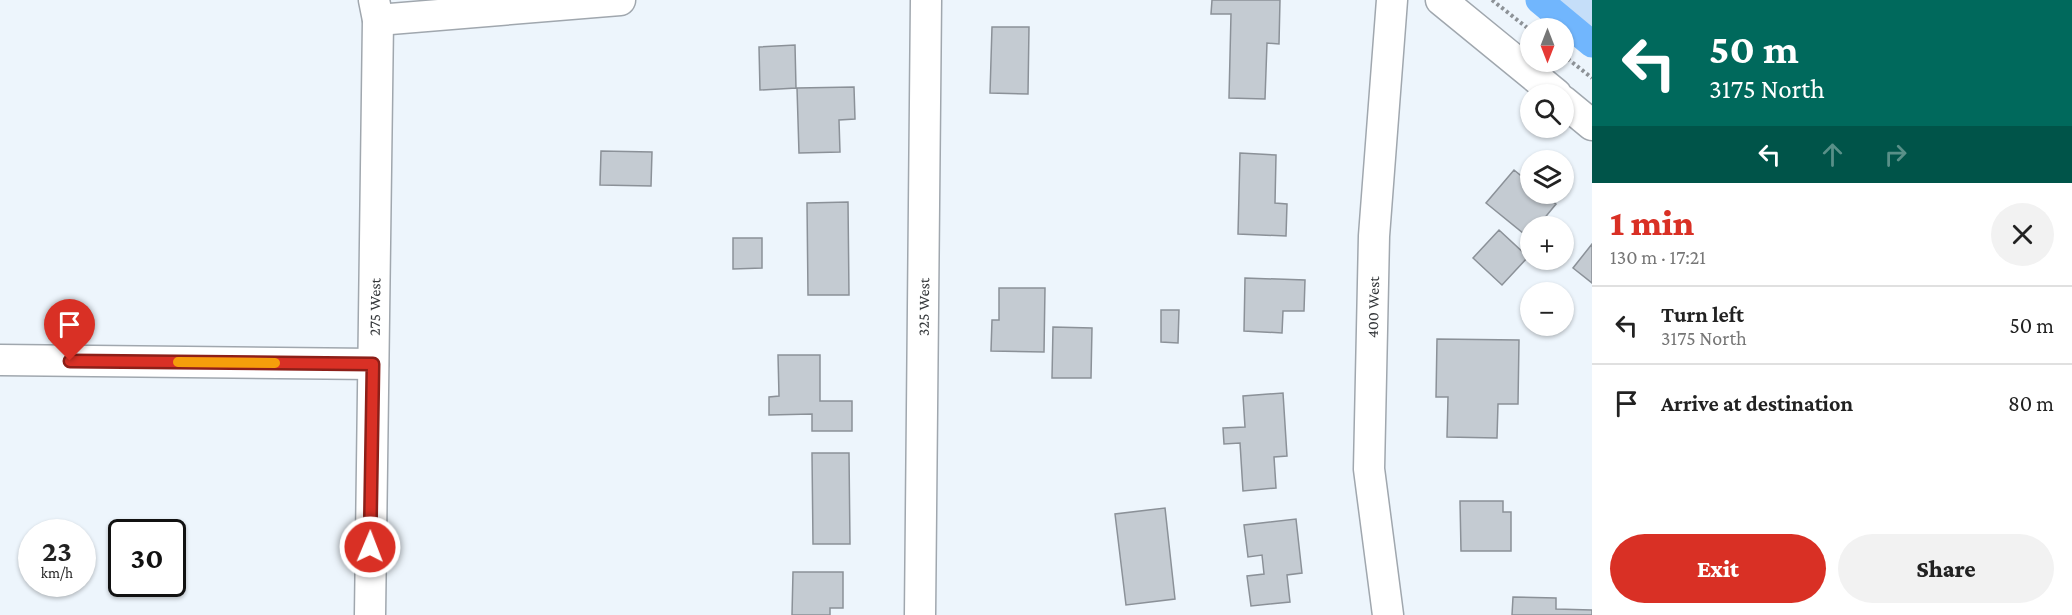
<!DOCTYPE html>
<html lang="en">
<head>
<meta charset="utf-8">
<style>
  :root { --surface:#fff; --page:#f2f2f2; --text:#222; --muted:#767676; --line:#e0e0e0; --accent:#d93025 }
  body { margin:0; font-family:"Crimson Pro",serif; background:var(--page); color:var(--text); height:100vh; display:flex; flex-direction:column; font-size:22px; white-space:nowrap }
  * { box-sizing:border-box; margin:0 }
  p { font-size:20px; color:var(--muted) }
  .icon { flex:none; width:33px; height:33px; fill:none; stroke:currentColor; stroke-width:2; stroke-linecap:round; stroke-linejoin:round }
  .map { position:relative; flex:1; overflow:hidden }
  .drawer { display:flex; flex-direction:column; background:var(--surface); width:480px }
  .drawer>* { flex:none }
  .hud { background:#00695c; color:#fff; overflow:hidden }
  .needle { width:39px; rotate:180deg }
  .controls { position:absolute; left:1520px; top:18px; display:grid; gap:12px }
  .controls a { display:grid; place-items:center; width:54px; height:54px; border-radius:50%; background:var(--surface); box-shadow:0 2px 4px #0004; font-size:30px }
  .speed { position:absolute; left:18px; top:519px; display:flex; gap:12px; font-size:30px; font-weight:700; text-align:center }
  .speed>* { display:grid; place-content:center; width:78px; height:78px; border-radius:50%; background:var(--surface); box-shadow:0 2px 4px #0004; line-height:1 }
  .speed small { font-size:15px; font-weight:400 }
  .speed .limit { border:3px solid #111; border-radius:9px; background:#fff; color:#111 }
  .pin { position:absolute; display:grid; place-items:center; width:51px; height:51px; color:#fff; margin:-62px -26px; border-radius:50% 50% 50% 0; rotate:-45deg; box-shadow:0 0 6px #0007 }
  .pin .icon { rotate:45deg }
  .me { position:absolute; width:66px; margin:-33px; rotate:1deg; stroke-linejoin:round; filter:drop-shadow(0 0 4px #0008) }
  .turn { display:flex; align-items:center; gap:21px; height:126px; padding:0 18px; font-size:27px }
  .turn .icon { width:78px; height:78px; stroke-width:2.5 }
  .turn b { display:block; font-size:42px; line-height:51px }
  .lanes { display:flex; align-items:center; height:57px; padding:0 18px; background:#0003; justify-content:center; gap:30px; direction:ltr }
  .lanes .off { opacity:.35 }
  .round { display:grid; place-items:center; flex:none; width:63px; height:63px; border-radius:32px; background:var(--page) }
  .head { display:flex; align-items:center; justify-content:space-between; height:102px; padding:0 18px }
  h1 { font-size:36px; font-weight:800; line-height:45px; color:var(--accent) }
  .action { display:flex; gap:12px; margin-top:auto; padding:12px 18px }
  .action a { flex:1; height:69px; border-radius:36px; background:var(--accent); color:#fff; font-size:24px; font-weight:800; line-height:69px; text-align:center }
  .action a+a { background:var(--page); color:var(--text) }
  ul { padding:0; list-style:none }
  li { display:flex; align-items:center; gap:18px; height:78px; padding:0 18px; border-top:2px solid var(--line) }
  li div { flex:1 }
  li b { display:block; font-size:22px }
  li em { font-style:normal }
  main { display:flex; flex:1; min-height:0 }
  .map>svg:first-child { display:block }
  .green { fill:#c5def9 }
  .lines { fill:none; stroke-linecap:round; stroke-linejoin:round }
  .canal { stroke:#71b6fd; stroke-width:27 }
  .building { fill:#c4cbd2; stroke:#8b9198; stroke-width:1.5 }
  .minor-casing { stroke:#a0a7ae; stroke-width:33 }
  .path { stroke:#8d9297; stroke-width:4; stroke-dasharray:3 3; stroke-linecap:butt }
  .minor { stroke:#fff; stroke-width:30 }
  .route-casing { stroke:#8d1f18; stroke-width:15 }
  .route { stroke:#d93025; stroke-width:10 }
  .slow { stroke:#f59e0b; stroke-width:10 }
  .labels { text-anchor:middle; stroke-width:5; stroke-linejoin:round; paint-order:stroke }
  .street-label { font-size:16px; fill:#34373a; stroke:#edf5fc }
</style>
</head>
<body>
<main>
<div class="map">
<svg width="1592" height="615" viewBox="0 0 1592 615">
  <rect width="100%" height="100%" fill="#edf5fc"/>
  <path class="green" d="M1550 0H1592V35Z"/>
  <g class="lines">
    <path class="canal" d="M1539 0 1592 44"/>
  </g>
  <path class="building" d="M1212 0H1280L1279 44 1267 43 1265 99 1229 98 1231 14H1211Z
    M992 27H1029L1028 94 990 93Z
    M795 45 796 88 760 90 759 47Z
    M854 87 855 119 839 120 840 152 799 153 797 88Z
    M601 151 652 152 651 186 600 185Z
    M1240 153 1276 155 1275 203 1287 204 1286 236 1238 234Z
    M1514 170 1530 183V194H1543L1556 204 1538 226H1530L1529 238 1486 203Z
    M848 202 849 295H808L807 203Z
    M1499 230 1528 257 1502 285 1473 258Z
    M733 238H762V268L733 269Z
    M1592 244V283L1573 268Z
    M1245 278 1305 280 1304 311H1283L1282 333 1244 331Z
    M999 288H1045L1044 352 991 351 992 320H999Z
    M1161 310H1179L1178 343 1161 342Z
    M1053 327 1092 328 1091 378H1052Z
    M1437 339 1519 340 1518 404H1498L1497 438 1447 437 1448 397H1436Z
    M778 355H820V401H852V431H812V414L769 415V397L779 396Z
    M1283 393 1287 456 1274 457 1276 488 1243 491 1240 443 1224 444 1223 428 1245 427 1243 396Z
    M812 453H849L850 544H813Z
    M1460 501H1503V512H1511V551H1461Z
    M1165 508 1175 599 1126 605 1115 514Z
    M1296 519 1302 573 1287 575 1290 602 1251 606 1247 576 1264 574 1262 555 1248 557 1244 525Z
    M793 572H843V608H830V615H792Z
    M1513 597 1556 598V609L1592 610V615H1512Z"/>
  <g class="lines">
    <defs>
      <g id="minor">
        <path d="M1441 0 1556 94"/>
        <path d="M378 20 620 0"/>
        <path d="M1563 101 1592 125"/>
        <path d="M0 360 373 364"/>
        <path id="s1" d="M370 615 378 20 374 0"/>
        <path id="s2" d="M920 615 926 0"/>
        <path id="s3" d="M1388 615 1369 469 1374 236 1392 0"/>
      </g>
    </defs>
    <use href="#minor" class="minor-casing"/>
    <path class="path" d="M1492 0 1530 30
      M1563 55 1592 78"/>
    <use href="#minor" class="minor"/>
  </g>
  <g class="lines">
    <defs>
      <path id="route" d="M70 361 373 364 370 547"/>
    </defs>
    <use href="#route" class="route-casing"/>
    <use href="#route" class="route"/>
    <path class="slow" d="M178 362 275 363"/>
  </g>
  <g class="labels">
    <g class="street-label">
      <text dy="6" stroke="none"><textPath href="#s1" startOffset="308">275 West</textPath></text>
      <text dy="6" stroke="none"><textPath href="#s2" startOffset="308">325 West</textPath></text>
      <text dy="6" stroke="none"><textPath href="#s3" startOffset="309">400 West</textPath></text>
    </g>
  </g>
</svg>
<div class="controls">
<a><svg class="needle" viewBox="-14 -14 28 28"><path d="M0-13l5 13h-10z" fill="#e53935"/><path d="M0 13l5-13h-10z" fill="#767676"/></svg></a>
<a><svg class="icon" aria-label="search" viewBox="0 0 24 24"><circle cx="10" cy="10" r="6"/><path d="M15 15l6 6"/></svg></a>
<a><svg class="icon" aria-label="layers" viewBox="0 0 24 24"><path d="M12 4l9 5-9 5-9-5zM3 14l9 5 9-5"/></svg></a>
<a>+</a>
<a>−</a>
</div>
<div class="speed"><div>23<small>km/h</small></div><div class="limit">30</div></div>
<div class="pin" style="left:70px;top:361px;background:#d93025"><svg class="icon" aria-label="arrive" viewBox="0 0 24 24"><path d="M6 21V4h12l-3 4 3 4H6"/></svg></div>
<svg class="me" style="left:370px;top:547px" viewBox="-20 -20 40 40"><circle r="17" fill="#d93025" stroke="#fff" stroke-width="3"/><path d="M0-11L8 9 0 5-8 9z" fill="#fff"/></svg>
</div>
<section class="drawer">
<div class="hud">
<div class="turn"><svg class="icon" aria-label="left" viewBox="0 0 24 24"><path d="M17 20v-9H6M10 6l-5 5 5 5"/></svg><div><b>50 m</b>3175 North</div></div>
<div class="lanes"><svg class="icon" aria-label="left" viewBox="0 0 24 24"><path d="M17 20v-9H6M10 6l-5 5 5 5"/></svg><svg class="icon off" aria-label="ahead" viewBox="0 0 24 24"><path d="M12 20V5M6 11l6-6 6 6"/></svg><svg class="icon off" aria-label="right" viewBox="0 0 24 24"><path d="M7 20v-9h11M14 6l5 5-5 5"/></svg></div>
</div>
<div class="head"><div><h1>1 min</h1><p>130 m · 17:21</p></div><a class="round"><svg class="icon" aria-label="close" viewBox="0 0 24 24"><path d="M6 6l12 12M18 6L6 18"/></svg></a></div>
<ul>
<li><svg class="icon" aria-label="left" viewBox="0 0 24 24"><path d="M17 20v-9H6M10 6l-5 5 5 5"/></svg><div><b>Turn left</b><p>3175 North</p></div><em>50 m</em></li>
<li><svg class="icon" aria-label="arrive" viewBox="0 0 24 24"><path d="M6 21V4h12l-3 4 3 4H6"/></svg><div><b>Arrive at destination</b></div><em>80 m</em></li>
</ul>
<div class="action"><a>Exit</a><a>Share</a></div>
</section>
</main>
</body>
</html>
